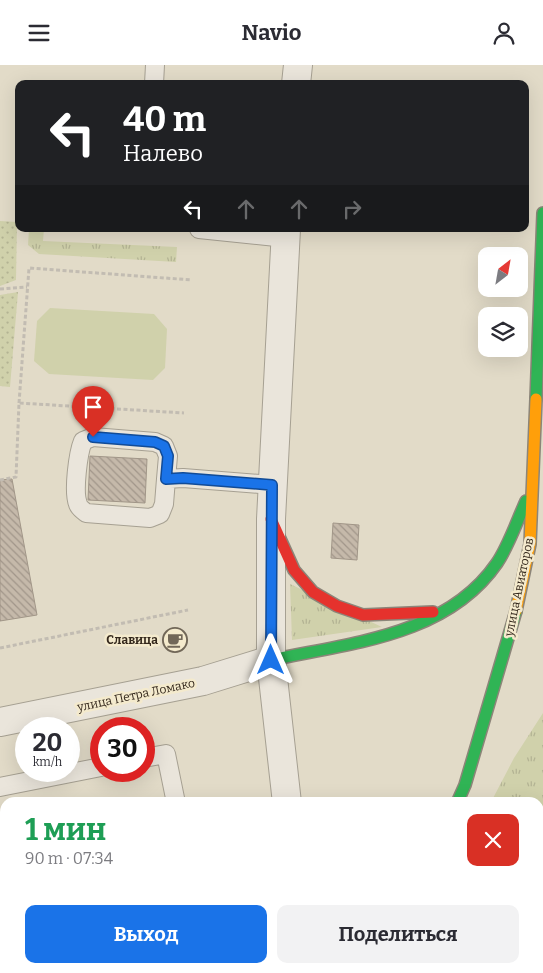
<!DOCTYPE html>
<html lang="ru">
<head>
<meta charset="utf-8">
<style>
  :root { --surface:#fff; --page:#f2f2f3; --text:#2b2b33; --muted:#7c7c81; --accent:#1a73e8 }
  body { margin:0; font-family:Bitter,serif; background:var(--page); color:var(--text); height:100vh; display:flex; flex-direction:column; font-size:19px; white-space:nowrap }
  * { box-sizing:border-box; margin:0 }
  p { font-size:16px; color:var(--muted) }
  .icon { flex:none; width:28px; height:28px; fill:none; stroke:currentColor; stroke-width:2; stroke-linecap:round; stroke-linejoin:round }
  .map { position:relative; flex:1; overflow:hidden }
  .side { position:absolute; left:0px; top:732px; width:544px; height:176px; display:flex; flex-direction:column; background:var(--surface); border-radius:15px 15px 0 0; box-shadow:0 5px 20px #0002 }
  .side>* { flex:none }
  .hud { position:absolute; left:15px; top:15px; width:514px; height:152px; border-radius:10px; box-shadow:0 5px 20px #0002; background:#202124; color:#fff; overflow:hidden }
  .needle { width:32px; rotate:31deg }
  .fabs { position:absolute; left:478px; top:182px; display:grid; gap:10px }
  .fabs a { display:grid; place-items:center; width:50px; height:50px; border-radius:10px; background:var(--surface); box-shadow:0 5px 20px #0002; font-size:25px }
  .speed { position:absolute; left:15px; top:652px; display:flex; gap:10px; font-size:25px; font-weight:700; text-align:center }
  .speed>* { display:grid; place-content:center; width:65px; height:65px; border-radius:50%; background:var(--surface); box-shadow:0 5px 20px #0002; line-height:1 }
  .speed small { font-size:12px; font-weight:400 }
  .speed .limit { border:8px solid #d22; background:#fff; color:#111 }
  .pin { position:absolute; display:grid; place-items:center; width:42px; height:42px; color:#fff; margin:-51px -21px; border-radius:50% 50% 50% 0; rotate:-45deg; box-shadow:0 0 5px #0007 }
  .pin .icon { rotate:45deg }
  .me { position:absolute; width:55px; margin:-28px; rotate:0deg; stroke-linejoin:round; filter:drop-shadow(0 0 4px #0008) }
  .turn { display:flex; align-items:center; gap:18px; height:105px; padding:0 25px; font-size:22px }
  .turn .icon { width:65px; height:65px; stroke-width:2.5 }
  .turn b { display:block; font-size:35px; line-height:42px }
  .lanes { display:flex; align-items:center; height:48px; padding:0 25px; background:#0003; justify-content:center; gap:25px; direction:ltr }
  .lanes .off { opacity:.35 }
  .round { display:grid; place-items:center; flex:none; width:52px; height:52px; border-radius:10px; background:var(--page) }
  .summary { display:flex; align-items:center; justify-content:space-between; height:85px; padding:0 25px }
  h1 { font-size:30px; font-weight:700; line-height:38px; color:#1e9e55 }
  .button { display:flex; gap:10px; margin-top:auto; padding:10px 25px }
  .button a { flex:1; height:58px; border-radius:10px; background:var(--accent); color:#fff; font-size:20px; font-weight:700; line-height:58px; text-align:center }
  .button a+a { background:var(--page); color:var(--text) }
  header { display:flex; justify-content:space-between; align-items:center; height:65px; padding:0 25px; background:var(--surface); font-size:22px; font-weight:700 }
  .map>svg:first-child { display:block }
  .grass { fill:url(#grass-tufts) }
  .park { fill:url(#park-dots) }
  .garden { fill:#d0d1ab }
  .building { fill:url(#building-back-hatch); stroke:#a19688 }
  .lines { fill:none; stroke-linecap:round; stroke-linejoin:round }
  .lane-casing { stroke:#a6a092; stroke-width:20 }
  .street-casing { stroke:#a6a092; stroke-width:30 }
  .fast-casing { stroke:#8c8579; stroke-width:14 }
  .slow-casing { stroke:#8c8579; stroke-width:14 }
  .jam-casing { stroke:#8c8579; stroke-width:14 }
  .path { stroke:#c2bcb2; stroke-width:3; stroke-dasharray:4 2.5; stroke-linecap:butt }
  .lane { stroke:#eae5db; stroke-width:18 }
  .street { stroke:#eae5db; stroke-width:28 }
  .fast { stroke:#30b455; stroke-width:11 }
  .slow { stroke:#ff9f0a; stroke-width:11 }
  .jam { stroke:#e5322d; stroke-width:11 }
  .route-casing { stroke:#114b97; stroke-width:12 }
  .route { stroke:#1a73e8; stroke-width:9 }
  .labels { text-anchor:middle; stroke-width:5; stroke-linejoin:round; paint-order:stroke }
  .street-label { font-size:12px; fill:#34281c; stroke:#f4eacd }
  .poi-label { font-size:12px; font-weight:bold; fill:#34281c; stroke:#f4eacd; text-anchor:end }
</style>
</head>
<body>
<header><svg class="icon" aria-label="menu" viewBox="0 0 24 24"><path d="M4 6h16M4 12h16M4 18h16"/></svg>Navio<svg class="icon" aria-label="person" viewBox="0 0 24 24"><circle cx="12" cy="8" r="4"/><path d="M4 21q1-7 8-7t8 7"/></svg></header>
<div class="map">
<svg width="543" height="908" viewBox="0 0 543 908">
  <defs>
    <pattern id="grass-tufts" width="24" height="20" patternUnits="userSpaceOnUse" patternTransform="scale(1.25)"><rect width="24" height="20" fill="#d0d1ab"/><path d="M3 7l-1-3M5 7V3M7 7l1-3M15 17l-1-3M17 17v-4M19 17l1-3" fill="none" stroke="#b3b393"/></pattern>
    <pattern id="park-dots" width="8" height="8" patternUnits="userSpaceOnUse" patternTransform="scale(1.25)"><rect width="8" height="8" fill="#d0d1ab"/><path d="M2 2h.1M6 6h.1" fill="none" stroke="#b3b393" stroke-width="1.8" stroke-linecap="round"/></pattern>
    <pattern id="building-back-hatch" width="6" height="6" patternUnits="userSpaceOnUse" patternTransform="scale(1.25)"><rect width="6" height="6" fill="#c5b9aa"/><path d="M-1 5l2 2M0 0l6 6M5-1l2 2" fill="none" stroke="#a1968a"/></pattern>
  </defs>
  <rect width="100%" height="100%" fill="#e2dbc8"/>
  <path class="grass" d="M29 164H44L43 176 177 182 176 197 39 189 28 180Z
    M290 519 382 562 292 575Z
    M543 648V908H418L419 904H539V738L491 737 514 693Z"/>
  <path class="park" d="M0 156 17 157 16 215 0 221Z
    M18 227 10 322 0 321V230Z"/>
  <path class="garden" d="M50 243 154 249 167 264 165 303 153 315 49 309 34 296 37 256Z"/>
  <path class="building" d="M90 391 147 394 145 438 88 435Z
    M12 414 37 550 0 556V415Z
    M333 458 359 460 357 495 331 493Z"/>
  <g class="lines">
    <defs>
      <path id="lane" d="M154 19 155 0
        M199 164 286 173
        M166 414 168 391 164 381 155 377 93 372 83 376C78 388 73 427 78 439 79 443 83 445 86 448L150 453 160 449 164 439 166 414 183 413 272 420
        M144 693 166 689 176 738
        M0 722 101 702
        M210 904 211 908"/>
      <path id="street" d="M296 19 298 0
        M286 164 271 454V595L287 738
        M0 657 203 616 271 595
        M306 904 307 908"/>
      <path id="fast" d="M536 334 543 148
        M271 595C350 578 447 571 497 498 509 480 517 456 526 436
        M457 738 465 720 516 546"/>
      <path id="slow" d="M516 546 530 479 536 334"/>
      <path id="jam" d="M271 454 294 505 313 527 337 541 363 550 433 547
        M382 908 383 904"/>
    </defs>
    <use href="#lane" class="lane-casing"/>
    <use href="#street" class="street-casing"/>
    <use href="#fast" class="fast-casing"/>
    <use href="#slow" class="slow-casing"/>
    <use href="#jam" class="jam-casing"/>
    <path class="path" d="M0 224 27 222
      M19 338 29 203 192 215
      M0 415 16 412 19 338 184 348
      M0 583 188 545
      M0 801 5 800"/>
    <use href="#lane" class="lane"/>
    <use href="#street" class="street"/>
    <use href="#fast" class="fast"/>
    <use href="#slow" class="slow"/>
    <use href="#jam" class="jam"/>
  </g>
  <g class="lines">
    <defs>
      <path id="route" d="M93 372 155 377 164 381 168 391 166 414 183 413 272 420 271 595"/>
    </defs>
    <use href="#route" class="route-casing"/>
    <use href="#route" class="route"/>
  </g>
  <defs>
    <symbol id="cafe-ring" viewBox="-11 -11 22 22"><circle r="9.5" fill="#f4eacd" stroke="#716758" stroke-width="1.5"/><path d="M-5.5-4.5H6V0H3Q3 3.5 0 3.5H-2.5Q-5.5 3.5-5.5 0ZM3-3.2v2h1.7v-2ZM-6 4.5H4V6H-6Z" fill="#716758"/></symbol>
  </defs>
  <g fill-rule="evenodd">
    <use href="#cafe-ring" x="161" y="561" width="28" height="28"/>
  </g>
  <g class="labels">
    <g class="street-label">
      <text transform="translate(519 522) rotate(-78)" y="4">улица Авиаторов</text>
      <text transform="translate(136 630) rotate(-12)" y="4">улица Петра Ломако</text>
    </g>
    <g class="poi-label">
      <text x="158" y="579">Славица</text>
    </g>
  </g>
</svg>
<div class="fabs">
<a><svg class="needle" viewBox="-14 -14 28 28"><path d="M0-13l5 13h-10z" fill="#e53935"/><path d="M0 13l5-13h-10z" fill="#7c7c81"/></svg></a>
<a><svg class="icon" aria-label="layers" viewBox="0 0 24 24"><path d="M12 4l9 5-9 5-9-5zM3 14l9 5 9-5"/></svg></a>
</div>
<div class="speed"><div>20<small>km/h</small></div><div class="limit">30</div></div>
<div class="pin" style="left:93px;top:372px;background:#d93025"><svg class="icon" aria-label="arrive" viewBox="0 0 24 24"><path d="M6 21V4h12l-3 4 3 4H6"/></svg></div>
<svg class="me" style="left:271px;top:595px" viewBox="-20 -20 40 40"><path d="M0-17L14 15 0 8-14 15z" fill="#1a73e8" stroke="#fff" stroke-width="4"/></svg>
<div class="hud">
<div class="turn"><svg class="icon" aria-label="left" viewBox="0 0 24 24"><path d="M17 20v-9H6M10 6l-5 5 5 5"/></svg><div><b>40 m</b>Налево</div></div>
<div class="lanes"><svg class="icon" aria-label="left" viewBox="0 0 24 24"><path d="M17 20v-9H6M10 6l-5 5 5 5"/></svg><svg class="icon off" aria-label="ahead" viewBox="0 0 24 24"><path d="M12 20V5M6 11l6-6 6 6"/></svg><svg class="icon off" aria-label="ahead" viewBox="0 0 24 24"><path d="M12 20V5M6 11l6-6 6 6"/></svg><svg class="icon off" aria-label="right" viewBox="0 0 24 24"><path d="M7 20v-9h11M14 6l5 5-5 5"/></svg></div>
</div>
<section class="side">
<div class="summary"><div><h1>1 мин</h1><p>90 m · 07:34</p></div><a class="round" style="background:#d93025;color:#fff"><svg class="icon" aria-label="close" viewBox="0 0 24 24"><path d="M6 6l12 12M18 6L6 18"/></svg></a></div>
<div class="button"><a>Выход</a><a>Поделиться</a></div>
</section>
</div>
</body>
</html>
